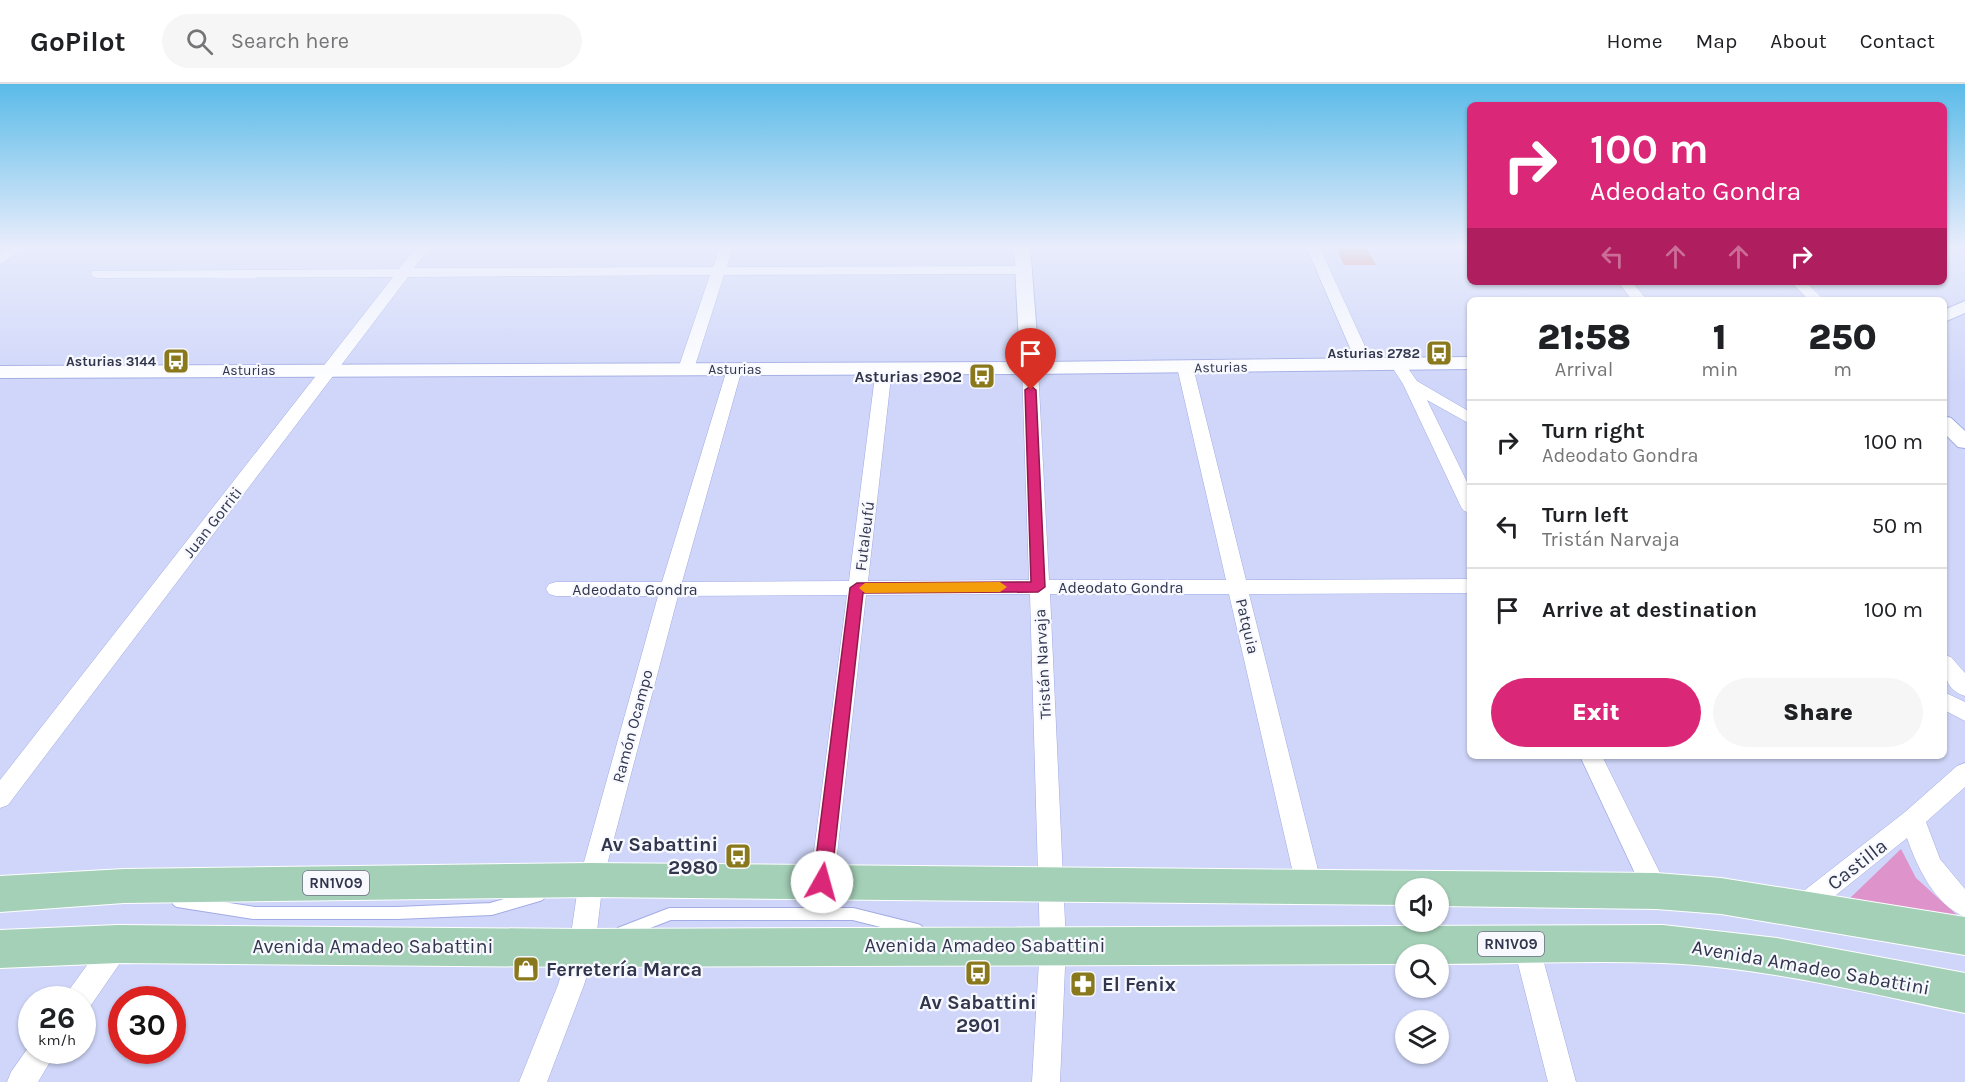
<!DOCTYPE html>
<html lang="en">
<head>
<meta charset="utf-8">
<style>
  :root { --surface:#fff; --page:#f6f6f6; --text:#202124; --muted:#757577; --line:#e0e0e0; --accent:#db2777 }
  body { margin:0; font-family:Karla,sans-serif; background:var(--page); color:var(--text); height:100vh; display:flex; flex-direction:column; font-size:22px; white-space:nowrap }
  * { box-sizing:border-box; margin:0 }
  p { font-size:20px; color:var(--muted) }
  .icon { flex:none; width:33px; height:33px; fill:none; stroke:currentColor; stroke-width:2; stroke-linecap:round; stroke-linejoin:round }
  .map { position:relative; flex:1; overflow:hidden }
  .drawer { position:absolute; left:1467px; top:213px; width:480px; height:462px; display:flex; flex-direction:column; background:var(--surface); border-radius:9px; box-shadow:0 2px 4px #0004 }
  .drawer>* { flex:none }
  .hud { position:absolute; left:1467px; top:18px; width:480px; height:183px; border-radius:9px; box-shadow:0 2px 4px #0004; background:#db2777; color:#fff; overflow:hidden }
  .tools { position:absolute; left:1395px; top:794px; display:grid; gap:12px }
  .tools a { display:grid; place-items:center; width:54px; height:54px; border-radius:50%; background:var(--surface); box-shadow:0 2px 4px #0004; font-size:30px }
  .speed { position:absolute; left:18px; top:902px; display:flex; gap:12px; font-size:30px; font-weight:700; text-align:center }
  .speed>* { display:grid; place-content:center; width:78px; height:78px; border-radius:50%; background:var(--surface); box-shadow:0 2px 4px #0004; line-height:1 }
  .speed small { font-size:15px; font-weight:400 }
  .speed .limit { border:9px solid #d22; background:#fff; color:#111 }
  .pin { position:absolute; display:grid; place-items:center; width:51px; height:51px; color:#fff; margin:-62px -26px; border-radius:50% 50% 50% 0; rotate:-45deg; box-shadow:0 0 6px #0007 }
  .pin .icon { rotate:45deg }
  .me { position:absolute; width:66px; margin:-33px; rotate:7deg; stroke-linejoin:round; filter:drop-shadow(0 0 4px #0008) }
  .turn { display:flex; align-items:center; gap:21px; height:126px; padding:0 24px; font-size:27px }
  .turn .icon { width:78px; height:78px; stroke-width:2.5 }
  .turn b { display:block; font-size:42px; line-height:51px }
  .lanes { display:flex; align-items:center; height:57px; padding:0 24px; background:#0003; justify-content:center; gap:30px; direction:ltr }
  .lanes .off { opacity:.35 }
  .eta { display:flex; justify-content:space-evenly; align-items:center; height:102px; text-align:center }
  .eta b { font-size:36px; font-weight:800; line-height:42px }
  .button { display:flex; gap:12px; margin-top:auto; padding:12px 24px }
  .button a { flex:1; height:69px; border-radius:36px; background:var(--accent); color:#fff; font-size:24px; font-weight:800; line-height:69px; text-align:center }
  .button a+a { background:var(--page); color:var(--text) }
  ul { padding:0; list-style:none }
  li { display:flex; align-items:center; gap:18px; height:84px; padding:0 24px; border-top:2px solid var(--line) }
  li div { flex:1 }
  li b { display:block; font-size:22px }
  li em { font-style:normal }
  header { display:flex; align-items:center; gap:36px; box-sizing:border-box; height:84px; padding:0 30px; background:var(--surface); border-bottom:2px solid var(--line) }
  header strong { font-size:28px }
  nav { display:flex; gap:33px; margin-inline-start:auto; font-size:21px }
  .search { width:420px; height:54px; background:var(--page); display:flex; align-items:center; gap:15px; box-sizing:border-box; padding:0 21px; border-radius:33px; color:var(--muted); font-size:22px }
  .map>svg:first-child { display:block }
  .green { fill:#de93ca }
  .building { fill:#dd7b5e }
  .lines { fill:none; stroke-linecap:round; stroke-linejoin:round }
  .service-casing { stroke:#a2abe4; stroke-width:14 }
  .minor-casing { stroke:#a2abe4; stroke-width:1 }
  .tertiary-casing { stroke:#a2abe4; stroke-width:2 }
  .primary-casing { stroke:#fff; stroke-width:2 }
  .service { stroke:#fff; stroke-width:12 }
  .minor { fill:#fff; fill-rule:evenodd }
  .tertiary { fill:#fff; fill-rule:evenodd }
  .primary { fill:#a4d0b7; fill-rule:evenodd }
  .route { fill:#db2777; stroke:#8e194d; stroke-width:1.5 }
  .slow { fill:#f59e0b }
  .labels { text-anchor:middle; stroke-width:4.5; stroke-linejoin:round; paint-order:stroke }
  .far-poi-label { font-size:14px; font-weight:bold; fill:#32364d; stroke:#f7f9ff; text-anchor:end }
  .far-street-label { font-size:14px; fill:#32364d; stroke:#f7f9ff }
  .shield { fill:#f7f9ff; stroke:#6d7082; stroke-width:1.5 }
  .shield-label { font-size:15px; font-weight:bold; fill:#32364d }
  .poi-label { font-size:16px; font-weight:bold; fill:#32364d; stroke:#f7f9ff; text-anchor:end }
  .street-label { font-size:16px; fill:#32364d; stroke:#f7f9ff }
  .near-poi-label { font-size:20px; font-weight:bold; fill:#32364d; stroke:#f7f9ff; text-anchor:start }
  .near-street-label { font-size:20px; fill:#32364d; stroke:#f7f9ff }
</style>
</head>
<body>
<header>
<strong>GoPilot</strong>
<div class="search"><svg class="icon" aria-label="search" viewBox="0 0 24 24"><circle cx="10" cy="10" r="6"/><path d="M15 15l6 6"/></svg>Search here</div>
<nav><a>Home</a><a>Map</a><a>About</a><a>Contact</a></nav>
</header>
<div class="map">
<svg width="1965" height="998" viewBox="0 0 1965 998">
  <rect width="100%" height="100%" fill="#cfd6f9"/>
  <path class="green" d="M1901 765 1916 794 1958 832 1847 817Z"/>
  <path class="building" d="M1335 162H1365L1376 181H1344Z"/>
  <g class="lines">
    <defs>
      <path id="service" d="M178 817 254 829H397L491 825 539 811
        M621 849 670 830H853L917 846"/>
      <path id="minor" d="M12 162H28L0 180V170Z
        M417 162H431L414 184 713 183 721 162H733L727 183 1023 182 1030 186 1023 190 724 191 694 285 686 290 678 285 710 191 408 193 8 721 0 724V696L393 193 98 194 93 193 91 190 93 187 399 185Z
        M1306 162H1319L1373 280 1370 283H1360L1357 280Z
        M1618 198H1632L1647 216H1632Z
        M1791 198H1806L1824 216H1809Z
        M1398 275 1403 277 1417 297 1470 328V340L1427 316 1470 404V429L1464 427 1461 423 1403 300 1390 280Z
        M1185 278 1193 283 1246 496 1470 495V509L1249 510 1322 802 1318 810 1309 813 1300 810 1296 802 1229 510H1050L1066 860 1060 998H1032L1040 860 1030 510 866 511 834 798 831 806 822 809 813 806 810 798 847 511 678 512 603 796 595 864 584 901 547 998H519L558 901 569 864 579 796 658 512H556L549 510 546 505 549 500 556 498H662L728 282 734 280 742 285 682 498 849 497 876 284 884 279 892 284 868 497 1029 496 1022 284 1030 279 1038 284 1049 496H1226L1177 283Z
        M1944 571 1951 573 1965 589V612C1945 606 1944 589 1944 571Z
        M1944 608 1965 618V637L1944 626Z
        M1580 672H1602L1669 807 1665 815 1656 818 1647 815Z
        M1965 679V703L1926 738 1940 775 1965 805V833C1935 821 1917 783 1907 754L1810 832 1801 836 1792 832 1788 824 1792 816 1905 728 1957 682Z
        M118 848 127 851 131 860 127 869 89 924 82 927V915H65L69 906 109 851Z
        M1526 848 1535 851 1539 860 1576 998H1548L1513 860 1517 851Z
        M32 958V966H57L38 998H7L11 988Z"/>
      <path id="tertiary" d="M1014 162H1030L1039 278 1470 273V285L1030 290 0 294V282L1020 278Z
        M1965 217V229L1944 238V226Z
        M1944 332 1951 334 1965 347V364L1958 363 1944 349Z"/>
      <path id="primary" d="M591 779 1656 789 1721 794 1965 833V871L1721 830 1656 825 1438 822V804H1406V821L591 813 124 819 0 828V792L124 785Z
        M118 841 582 845 1663 841 1777 854 1965 889V929C1866 909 1764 883 1663 879 1588 876 1513 880 1438 880V870H1406V880L582 883 118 879 0 884V846Z"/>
    </defs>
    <use href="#service" class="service-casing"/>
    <use href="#minor" class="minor-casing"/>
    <use href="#tertiary" class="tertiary-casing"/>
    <use href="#primary" class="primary-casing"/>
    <use href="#service" class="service"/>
    <use href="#minor" class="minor"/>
    <use href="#tertiary" class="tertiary"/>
    <use href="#primary" class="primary"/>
  </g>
  <linearGradient id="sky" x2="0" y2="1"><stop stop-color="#5abbe8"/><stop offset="0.54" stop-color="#e9edfc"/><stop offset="1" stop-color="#e9edfc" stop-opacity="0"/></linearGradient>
  <rect width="1965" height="301" fill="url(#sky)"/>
  <path class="route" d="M1031 302 1036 306 1045 503 1038 508 863 509 831 798 828 803 822 806 816 803 813 798 850 504 857 499 1031 498 1025 306Z"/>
  <path class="slow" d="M1000 498 1007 503 1000 508 865 509 859 504 865 499Z"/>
  <defs>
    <symbol id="bus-square" viewBox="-11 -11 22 22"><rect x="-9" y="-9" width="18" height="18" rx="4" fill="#8a781c" stroke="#f7f9ff"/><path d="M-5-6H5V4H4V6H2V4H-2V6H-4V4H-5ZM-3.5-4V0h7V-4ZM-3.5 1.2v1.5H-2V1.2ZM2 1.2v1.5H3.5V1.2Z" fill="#fff"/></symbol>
    <symbol id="shop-square" viewBox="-11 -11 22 22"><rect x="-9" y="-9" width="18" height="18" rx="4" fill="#8a781c" stroke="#f7f9ff"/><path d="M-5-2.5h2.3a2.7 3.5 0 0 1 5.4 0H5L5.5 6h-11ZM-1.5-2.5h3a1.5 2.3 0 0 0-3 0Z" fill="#fff"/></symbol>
    <symbol id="pharmacy-square" viewBox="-11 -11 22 22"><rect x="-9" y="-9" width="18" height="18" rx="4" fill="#8a781c" stroke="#f7f9ff"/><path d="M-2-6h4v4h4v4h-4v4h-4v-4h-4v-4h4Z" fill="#fff"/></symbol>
  </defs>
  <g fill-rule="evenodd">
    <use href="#bus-square" x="1424" y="254" width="30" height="30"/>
    <use href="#bus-square" x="161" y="262" width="30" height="30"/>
    <use href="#bus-square" x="967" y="277" width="30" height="30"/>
    <use href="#bus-square" x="723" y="757" width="30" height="30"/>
    <use href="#shop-square" x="511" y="870" width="30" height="30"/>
    <use href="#bus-square" x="963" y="874" width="30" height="30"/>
    <use href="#pharmacy-square" x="1068" y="885" width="30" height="30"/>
  </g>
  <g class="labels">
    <g class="far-poi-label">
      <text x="1420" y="274">Asturias 2782</text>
      <text x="156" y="282">Asturias 3144</text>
    </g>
    <g class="far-street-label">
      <text transform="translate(1221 283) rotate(-1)" y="5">Asturias</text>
      <text x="735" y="290">Asturias</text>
      <text x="249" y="291">Asturias</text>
    </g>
    <g class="shield">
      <rect x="303" y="787" width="66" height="24" rx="4.5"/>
      <rect x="1478" y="848" width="66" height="24" rx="4.5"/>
    </g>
    <g class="shield-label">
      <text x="336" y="804">RN1V09</text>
      <text x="1511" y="865">RN1V09</text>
    </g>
    <g class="poi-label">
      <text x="962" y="298">Asturias 2902</text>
    </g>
    <g class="street-label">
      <text transform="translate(212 438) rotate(-52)" y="6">Juan Gorriti</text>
      <text transform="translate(864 452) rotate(-83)" y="6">Futaleufú</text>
      <text x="1121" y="509">Adeodato Gondra</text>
      <text x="635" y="511">Adeodato Gondra</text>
      <text transform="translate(1248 542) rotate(77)" y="6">Patquia</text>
      <text transform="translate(1042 580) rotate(-93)" y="6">Tristán Narvaja</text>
      <text transform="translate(632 642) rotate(-75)" y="6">Ramón Ocampo</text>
    </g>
    <g class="near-poi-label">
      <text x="718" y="767" text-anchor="end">Av Sabattini<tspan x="718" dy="23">2980</tspan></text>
      <text x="546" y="892">Ferretería Marca</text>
      <text x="1102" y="907">El Fenix</text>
      <text x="978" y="925" text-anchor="middle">Av Sabattini<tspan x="978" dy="23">2901</tspan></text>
    </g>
    <g class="near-street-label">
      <text transform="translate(1857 780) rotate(-38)" y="7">Castilla</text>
      <text x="985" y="868">Avenida Amadeo Sabattini</text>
      <text x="373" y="869">Avenida Amadeo Sabattini</text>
      <text transform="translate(1811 883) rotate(10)" y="7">Avenida Amadeo Sabattini</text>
    </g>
  </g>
</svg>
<div class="tools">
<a><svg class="icon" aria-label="sound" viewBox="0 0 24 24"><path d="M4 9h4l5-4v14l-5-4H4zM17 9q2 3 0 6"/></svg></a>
<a><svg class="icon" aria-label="search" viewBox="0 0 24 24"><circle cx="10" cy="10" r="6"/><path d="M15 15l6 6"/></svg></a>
<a><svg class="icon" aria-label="layers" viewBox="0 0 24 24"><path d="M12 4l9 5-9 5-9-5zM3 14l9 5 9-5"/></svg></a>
</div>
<div class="speed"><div>26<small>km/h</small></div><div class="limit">30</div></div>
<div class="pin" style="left:1031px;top:306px;background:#d93025"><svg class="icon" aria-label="arrive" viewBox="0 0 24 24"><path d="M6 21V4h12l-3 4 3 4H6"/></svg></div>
<svg class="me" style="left:822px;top:798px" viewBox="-20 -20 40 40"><circle r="19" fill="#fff"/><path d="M0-13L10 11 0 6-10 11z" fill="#db2777"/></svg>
<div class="hud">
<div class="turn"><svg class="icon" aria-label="right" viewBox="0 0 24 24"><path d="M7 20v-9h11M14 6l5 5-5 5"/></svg><div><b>100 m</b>Adeodato Gondra</div></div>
<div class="lanes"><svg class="icon off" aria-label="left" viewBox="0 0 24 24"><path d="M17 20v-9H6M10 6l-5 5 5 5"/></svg><svg class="icon off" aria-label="ahead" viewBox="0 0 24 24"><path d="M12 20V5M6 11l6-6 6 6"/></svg><svg class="icon off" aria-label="ahead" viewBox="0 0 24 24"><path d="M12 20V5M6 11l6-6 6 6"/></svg><svg class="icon" aria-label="right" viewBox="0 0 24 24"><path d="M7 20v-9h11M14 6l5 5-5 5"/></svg></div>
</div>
<section class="drawer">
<div class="eta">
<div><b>21:58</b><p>Arrival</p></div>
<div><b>1</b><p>min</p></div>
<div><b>250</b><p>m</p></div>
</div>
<ul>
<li><svg class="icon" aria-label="right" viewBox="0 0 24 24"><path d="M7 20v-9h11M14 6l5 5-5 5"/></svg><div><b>Turn right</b><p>Adeodato Gondra</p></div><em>100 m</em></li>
<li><svg class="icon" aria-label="left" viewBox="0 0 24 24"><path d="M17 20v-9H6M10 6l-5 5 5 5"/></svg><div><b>Turn left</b><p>Tristán Narvaja</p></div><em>50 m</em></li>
<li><svg class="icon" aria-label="arrive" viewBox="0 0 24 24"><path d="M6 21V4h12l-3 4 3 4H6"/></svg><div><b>Arrive at destination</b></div><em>100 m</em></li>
</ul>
<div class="button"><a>Exit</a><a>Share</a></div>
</section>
</div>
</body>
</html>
